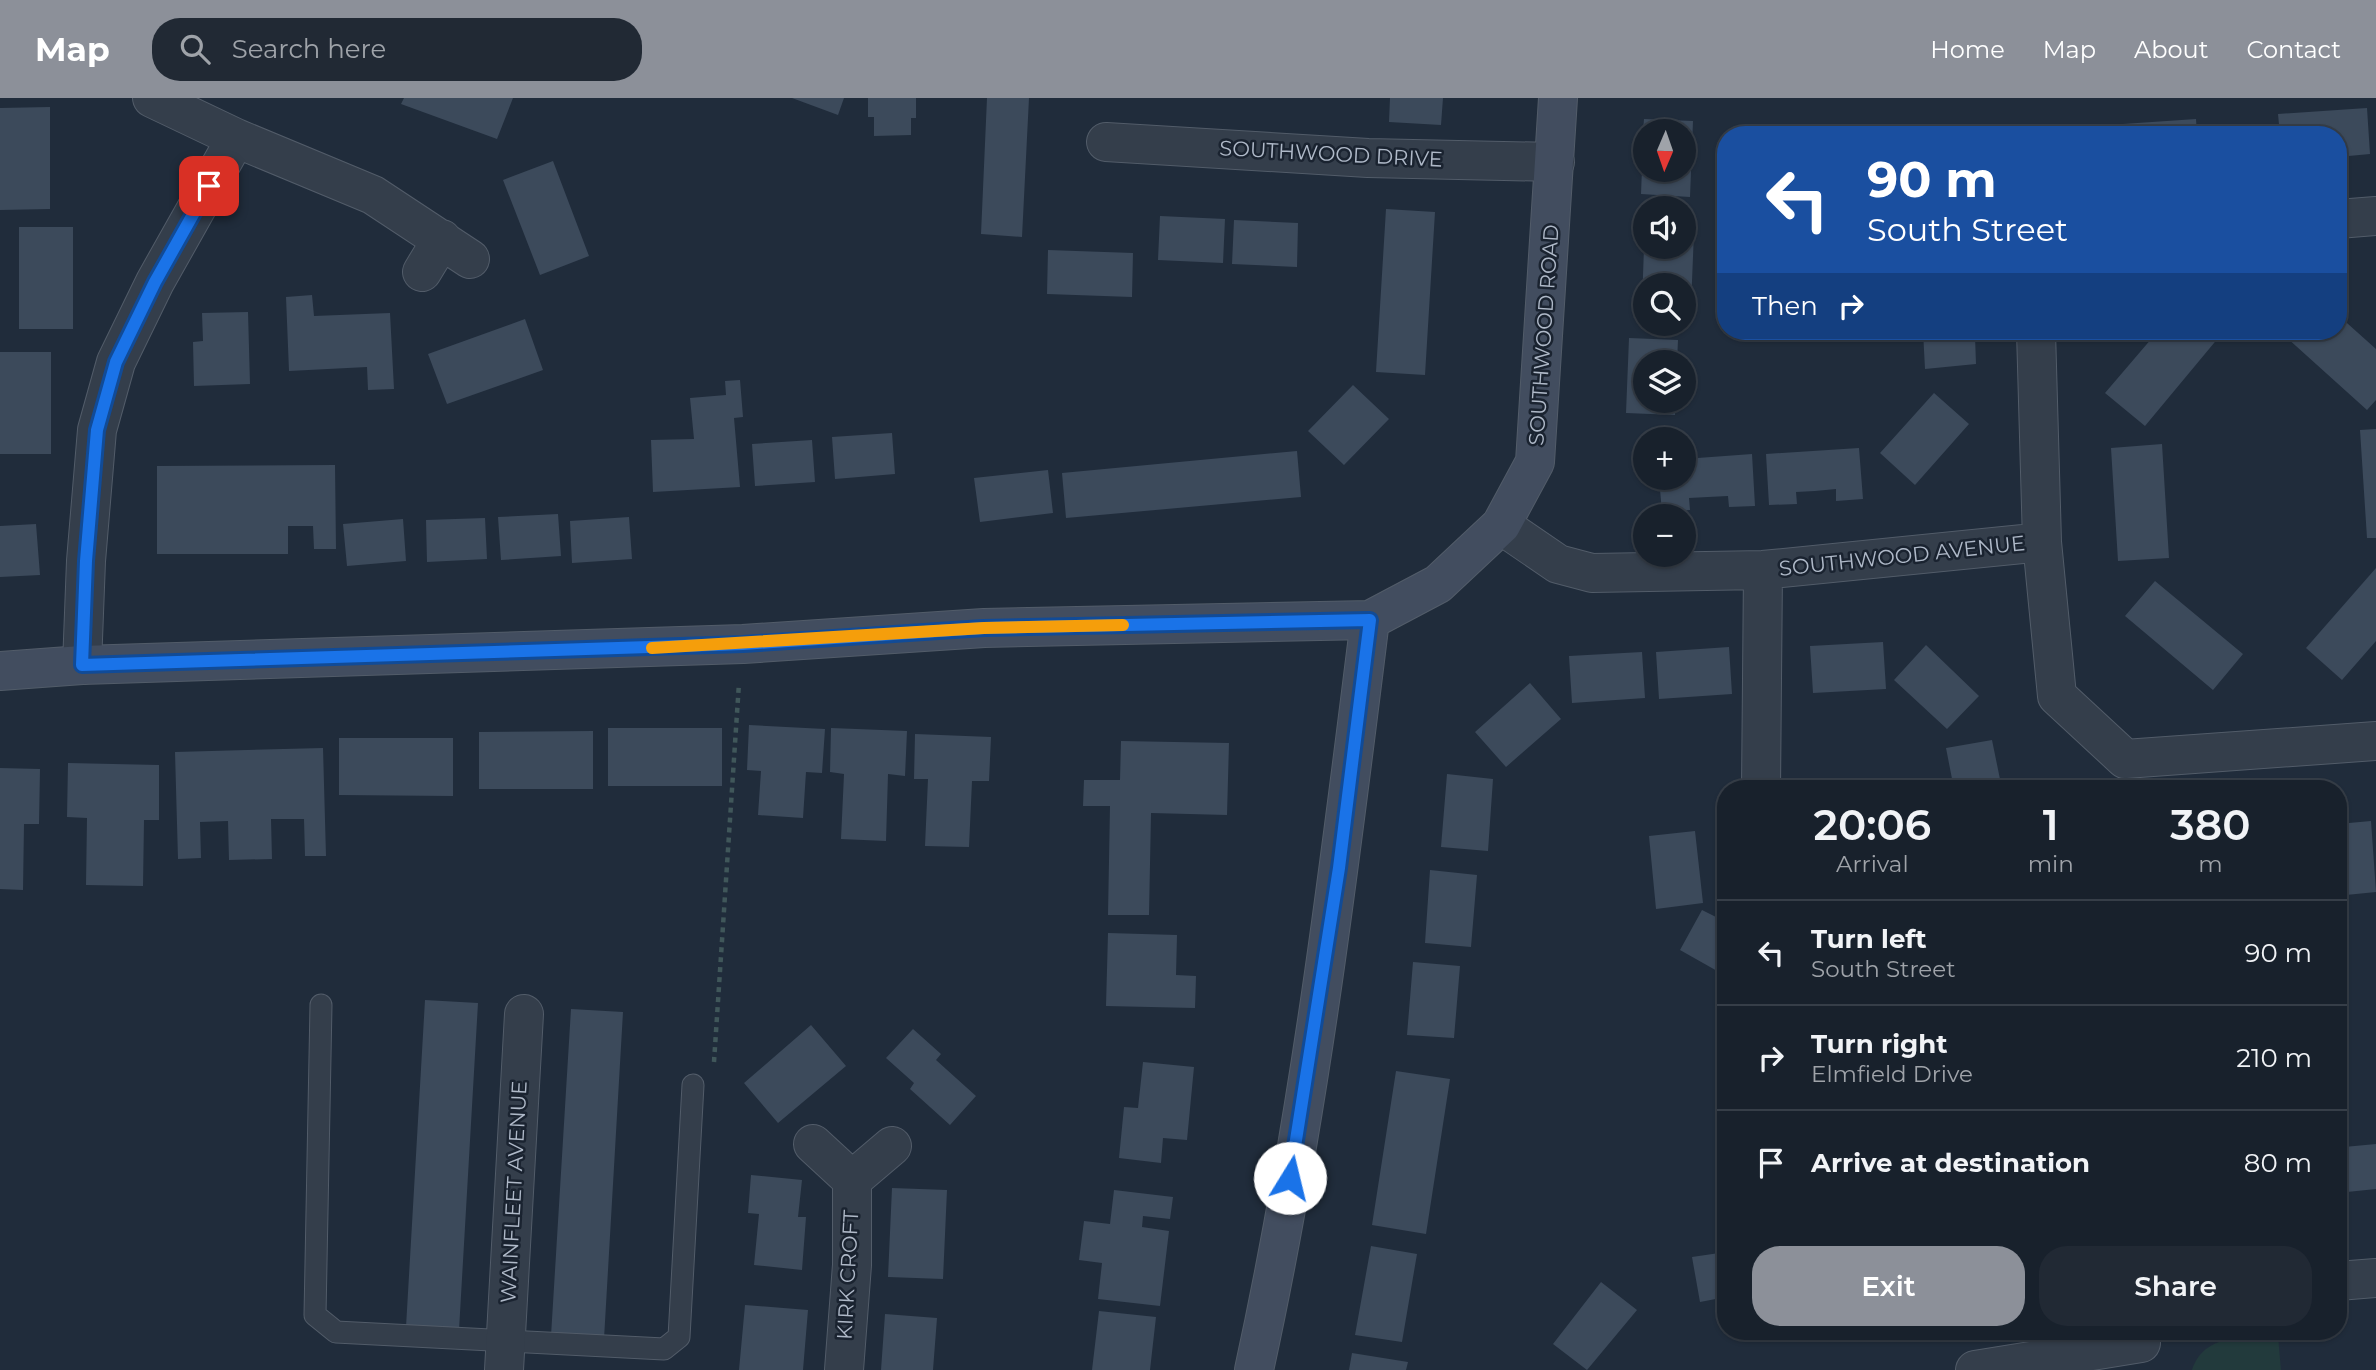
<!DOCTYPE html>
<html lang="en">
<head>
<meta charset="utf-8">
<style>
  :root { --surface:#18212c; --page:#212934; --text:#f1f3f6; --muted:#9fa3a9; --line:#363e48; --accent:#8c9099 }
  body { margin:0; font-family:Montserrat,sans-serif; background:var(--page); color:var(--text); height:100vh; display:flex; flex-direction:column; font-size:26px; white-space:nowrap }
  * { box-sizing:border-box; margin:0 }
  p { font-size:23px; color:var(--muted) }
  .icon { flex:none; width:38px; height:38px; fill:none; stroke:currentColor; stroke-width:2; stroke-linecap:round; stroke-linejoin:round }
  .map { position:relative; flex:1; overflow:hidden }
  .panel { position:absolute; left:1717px; top:682px; width:630px; height:560px; display:flex; flex-direction:column; background:var(--surface); border-radius:28px; box-shadow:0 2px 5px #0004,0 0 0 2px var(--line) }
  .panel>* { flex:none }
  .guide { position:absolute; left:1717px; top:28px; width:630px; height:214px; border-radius:28px; box-shadow:0 2px 5px #0004,0 0 0 2px var(--line); background:#1a4fa0; color:#fff; overflow:hidden }
  .needle { width:46px; rotate:182deg }
  .buttons { position:absolute; left:1633px; top:21px; display:grid; gap:14px }
  .buttons a { display:grid; place-items:center; width:63px; height:63px; border-radius:50%; background:var(--surface); box-shadow:0 2px 5px #0004,0 0 0 2px var(--line); font-size:35px }
  .pin { position:absolute; display:grid; place-items:center; width:60px; height:60px; color:#fff; margin:-30px; border-radius:14px; box-shadow:0 4px 10px #0006 }
  .me { position:absolute; width:77px; margin:-38px; rotate:9deg; stroke-linejoin:round; filter:drop-shadow(0 0 5px #0008) }
  .turn { display:flex; align-items:center; gap:24px; height:147px; padding:0 35px; font-size:32px }
  .turn .icon { width:91px; height:91px; stroke-width:2.5 }
  .turn b { display:block; font-size:49px; line-height:60px }
  .then { display:flex; align-items:center; height:66px; padding:0 35px; background:#0003; gap:14px; font-size:26px }
  .eta { display:flex; justify-content:space-evenly; align-items:center; height:119px; text-align:center }
  .eta b { font-size:42px; font-weight:600; line-height:49px }
  .cta { display:flex; gap:14px; margin-top:auto; padding:14px 35px }
  .cta a { flex:1; height:80px; border-radius:28px; background:var(--accent); color:#fff; font-size:28px; font-weight:600; line-height:80px; text-align:center }
  .cta a+a { background:var(--page); color:var(--text) }
  ul { padding:0; list-style:none }
  li { display:flex; align-items:center; gap:21px; height:105px; padding:0 35px; border-top:2px solid var(--line) }
  li div { flex:1 }
  li b { display:block; font-size:26px }
  li em { font-style:normal }
  header { display:flex; align-items:center; gap:42px; box-sizing:border-box; height:98px; padding:0 35px; background:var(--accent); color:#fff }
  header strong { font-size:33px }
  nav { display:flex; gap:38px; margin-inline-start:auto; font-size:24px }
  .search { width:490px; height:63px; background:var(--page); display:flex; align-items:center; gap:18px; box-sizing:border-box; padding:0 24px; border-radius:28px; color:var(--muted); font-size:26px }
  .map>svg:first-child { display:block }
  .green { fill:#223a3c }
  .building { fill:#3c4a5b }
  .lines { fill:none; stroke-linecap:round; stroke-linejoin:round }
  .lane-casing { stroke:#525c69; stroke-width:23 }
  .street-casing { stroke:#525c69; stroke-width:40 }
  .secondary-casing { stroke:#525c69; stroke-width:40 }
  .path { stroke:#40575a; stroke-width:4.5; stroke-dasharray:5 5; stroke-linecap:butt }
  .lane { stroke:#343e4b; stroke-width:21 }
  .street { stroke:#343e4b; stroke-width:38 }
  .secondary { stroke:#424d5f; stroke-width:38 }
  .route-casing { stroke:#114b97; stroke-width:18 }
  .route { stroke:#1a73e8; stroke-width:12 }
  .slow { stroke:#f59e0b; stroke-width:12 }
  .labels { text-anchor:middle; stroke-width:5; stroke-linejoin:round; paint-order:stroke }
  .street-label { font-size:21px; fill:#afb9c8; stroke:#1a2330 }
</style>
</head>
<body>
<header>
<strong>Map</strong>
<div class="search"><svg class="icon" aria-label="search" viewBox="0 0 24 24"><circle cx="10" cy="10" r="6"/><path d="M15 15l6 6"/></svg>Search here</div>
<nav><a>Home</a><a>Map</a><a>About</a><a>Contact</a></nav>
</header>
<div class="map">
<svg width="2376" height="1272" viewBox="0 0 2376 1272">
  <rect width="100%" height="100%" fill="#202c3b"/>
  <path class="green" d="M2278 1238 2281 1272H2192C2205 1234 2244 1241 2278 1238Z"/>
  <path class="building" d="M404 0H513L497 41 401 6Z
    M792 0H844L838 17Z
    M868 0H916V20H911V37L874 38V19H868Z
    M987 0H1029L1022 139 981 136Z
    M1390 0H1443L1441 27 1389 24Z
    M50 9V111L0 112V10Z
    M2367 10 2370 56 2338 59V37H2280L2278 16Z
    M1644 21 1693 23 1690 99 1641 96 1643 45 1645 72H1684V33H1643Z
    M2196 21 2197 37H2108V27Z
    M2086 28 2087 37H1999V35Z
    M553 63 589 158 540 177 503 82Z
    M1386 111 1435 114 1425 277 1376 274Z
    M1160 118 1225 121 1223 165 1158 162Z
    M1234 122 1298 125 1297 169 1232 166Z
    M19 129H73V231H19Z
    M1684 133 1694 134 1691 208H1684V187H1645V207L1642 206 1644 149H1684Z
    M1048 152 1133 155 1132 199 1047 196Z
    M312 197 314 218 390 215 394 291 368 292 367 269 289 273 286 199Z
    M248 214 250 286 194 288 193 244 203 243 202 215Z
    M2338 217 2376 251V302L2367 312 2285 238 2290 233H2338Z
    M525 221 543 272 447 306 428 256Z
    M1923 233H1962L1963 239 1975 238 1976 266 1925 271Z
    M2158 233H2212L2219 239 2145 328 2105 295Z
    M1629 240 1678 242 1677 264H1645V303H1676L1675 317 1626 315Z
    M0 254H51V356H0Z
    M740 282 743 319 734 320 740 389 653 394 651 342 694 341 690 300 726 297 725 283Z
    M1353 287 1389 321 1344 367 1308 333Z
    M1934 295 1969 326 1915 387 1880 355Z
    M2376 331V440H2367L2360 332Z
    M892 335 895 376 835 381 832 339Z
    M812 342 815 384 755 388 752 346Z
    M2162 346 2169 460 2118 463 2111 350Z
    M1859 350 1863 401 1836 403V391L1815 393 1796 394 1797 406 1769 407 1766 356Z
    M1297 353 1301 399 1066 420 1062 375Z
    M1752 356 1755 408 1729 409 1728 398 1708 399 1689 400 1690 412 1662 414 1659 380H1684V361Z
    M335 367 336 451H314L313 428H288V456H157V368Z
    M1048 372 1053 415 980 424 974 380Z
    M558 416 561 458 501 462 498 419Z
    M629 419 632 461 572 465 570 423Z
    M485 420 487 461 427 464 426 422Z
    M403 421 406 463 347 468 343 426Z
    M36 426 40 477 0 479V428Z
    M2376 470V543L2342 582 2306 550Z
    M2155 483 2243 556 2213 592 2125 518Z
    M1883 544 1886 591 1813 595 1810 548Z
    M1926 547 1979 598 1947 631 1894 582Z
    M1729 549 1732 596 1659 601 1656 554Z
    M1642 554 1645 600 1572 605 1569 558Z
    M1530 585 1561 621 1506 669 1475 634Z
    M749 627 825 631 822 675 806 674 803 720 758 717 761 673 747 672Z
    M608 630H722V688H608Z
    M831 630 907 633 905 678 888 676 886 743 841 741 844 676 830 674Z
    M593 633V691H479V634Z
    M915 636 991 639 989 683H972L969 749 925 748 928 681H914Z
    M339 640H453V698L339 697Z
    M1992 642 2002 691H1954L1946 650Z
    M1121 643 1229 645 1227 717 1151 715 1149 817H1108L1110 708H1083L1084 682H1120Z
    M323 650 326 758H305L304 721H271L272 761 229 762 228 723 200 724 201 760 178 761 175 654Z
    M68 665 159 667V722H144L143 788 86 787 87 720 67 719Z
    M0 670 40 671 39 726H24L23 792 0 791Z
    M1447 676 1493 681 1488 753 1441 749Z
    M2371 723 2376 794 2346 797 2345 782 2338 783V726Z
    M1695 733 1703 805 1656 811 1649 738Z
    M1430 772 1477 777 1471 849 1425 845Z
    M1702 812 1726 824V878L1680 852Z
    M1108 835 1177 837 1176 877 1196 878 1195 910 1106 908Z
    M1413 864 1460 868 1454 940 1407 937Z
    M425 902 478 905 459 1232 406 1229Z
    M571 911 623 914 604 1241 551 1238Z
    M811 927 846 968 778 1025 744 985Z
    M913 931 941 956 936 962 976 998 950 1027 910 991 914 985 886 960Z
    M1143 964 1194 969 1187 1042 1163 1040 1161 1065 1119 1060 1124 1009 1138 1010Z
    M1396 973 1450 981 1426 1136 1372 1127Z
    M2376 1046V1091L2347 1094 2344 1049Z
    M751 1077 802 1082 798 1119H806L802 1172 754 1167 759 1116 748 1115Z
    M892 1090 947 1092 943 1181 888 1179Z
    M1114 1092 1173 1099 1170 1121 1143 1118 1142 1129 1169 1133 1160 1208 1098 1201 1102 1165 1079 1162 1084 1123 1110 1126Z
    M1371 1148 1417 1156 1402 1244 1355 1237Z
    M1726 1154V1199L1700 1204 1692 1159Z
    M1601 1184 1637 1212 1587 1272 1553 1246Z
    M745 1207 808 1212 803 1272H739Z
    M1099 1213 1156 1219 1150 1272H1092Z
    M885 1216 937 1220 933 1272H881Z
    M1352 1255 1408 1264 1406 1272H1349Z"/>
  <g class="lines">
    <defs>
      <path id="lane" d="M321 907 315 1217 336 1234 664 1251 679 1239 693 987"/>
      <path id="street" d="M152 0 236 40
        M1106 44 1368 60 1555 64
        M2338 121 2376 118
        M422 174 442 141
        M2036 233 2042 444 2057 598 2125 661 2376 643
        M1501 427 1558 466 1592 475 1763 472 2042 444
        M82 567 86 463 97 332 116 264 155 184 236 40 373 97 470 161
        M1761 691 1763 472
        M813 1046 852 1082 892 1048
        M2338 1183 2376 1180
        M504 1272 524 916
        M844 1272 852 1167V1082
        M1975 1272 2141 1245"/>
      <path id="secondary" d="M0 573 82 567 743 546 984 530 1370 522 1438 486 1501 427 1535 364 1558 0
        M1254 1272C1308 1025 1339 773 1370 522"/>
    </defs>
    <use href="#lane" class="lane-casing"/>
    <use href="#street" class="street-casing"/>
    <use href="#secondary" class="secondary-casing"/>
    <path class="path" d="M714 964 739 585"/>
    <use href="#lane" class="lane"/>
    <use href="#street" class="street"/>
    <use href="#secondary" class="secondary"/>
  </g>
  <g class="lines">
    <defs>
      <path id="route" d="M209 88 155 184 116 264 97 332 86 463 82 567 743 546 984 530 1370 522 1339 770 1290 1080"/>
    </defs>
    <use href="#route" class="route-casing"/>
    <use href="#route" class="route"/>
    <path class="slow" d="M652 550 984 530 1123 527"/>
  </g>
  <g class="labels">
    <g class="street-label">
      <text transform="translate(1331 56) rotate(3)" y="7">SOUTHWOOD DRIVE</text>
      <text transform="translate(1544 237) rotate(-86)" y="7">SOUTHWOOD ROAD</text>
      <text transform="translate(1902 458) rotate(-6)" y="7">SOUTHWOOD AVENUE</text>
      <text transform="translate(514 1094) rotate(-87)" y="7">WAINFLEET AVENUE</text>
      <text transform="translate(848 1177) rotate(-87)" y="7">KIRK CROFT</text>
    </g>
  </g>
</svg>
<div class="buttons">
<a><svg class="needle" viewBox="-14 -14 28 28"><path d="M0-13l5 13h-10z" fill="#e53935"/><path d="M0 13l5-13h-10z" fill="#9fa3a9"/></svg></a>
<a><svg class="icon" aria-label="sound" viewBox="0 0 24 24"><path d="M4 9h4l5-4v14l-5-4H4zM17 9q2 3 0 6"/></svg></a>
<a><svg class="icon" aria-label="search" viewBox="0 0 24 24"><circle cx="10" cy="10" r="6"/><path d="M15 15l6 6"/></svg></a>
<a><svg class="icon" aria-label="layers" viewBox="0 0 24 24"><path d="M12 4l9 5-9 5-9-5zM3 14l9 5 9-5"/></svg></a>
<a>+</a>
<a>−</a>
</div>
<div class="pin" style="left:209px;top:88px;background:#d93025"><svg class="icon" aria-label="arrive" viewBox="0 0 24 24"><path d="M6 21V4h12l-3 4 3 4H6"/></svg></div>
<svg class="me" style="left:1290px;top:1080px" viewBox="-20 -20 40 40"><circle r="19" fill="#fff"/><path d="M0-13L10 11 0 6-10 11z" fill="#1a73e8"/></svg>
<div class="guide">
<div class="turn"><svg class="icon" aria-label="left" viewBox="0 0 24 24"><path d="M17 20v-9H6M10 6l-5 5 5 5"/></svg><div><b>90 m</b>South Street</div></div>
<div class="then">Then<svg class="icon" aria-label="right" viewBox="0 0 24 24"><path d="M7 20v-9h11M14 6l5 5-5 5"/></svg></div>
</div>
<section class="panel">
<div class="eta">
<div><b>20:06</b><p>Arrival</p></div>
<div><b>1</b><p>min</p></div>
<div><b>380</b><p>m</p></div>
</div>
<ul>
<li><svg class="icon" aria-label="left" viewBox="0 0 24 24"><path d="M17 20v-9H6M10 6l-5 5 5 5"/></svg><div><b>Turn left</b><p>South Street</p></div><em>90 m</em></li>
<li><svg class="icon" aria-label="right" viewBox="0 0 24 24"><path d="M7 20v-9h11M14 6l5 5-5 5"/></svg><div><b>Turn right</b><p>Elmfield Drive</p></div><em>210 m</em></li>
<li><svg class="icon" aria-label="arrive" viewBox="0 0 24 24"><path d="M6 21V4h12l-3 4 3 4H6"/></svg><div><b>Arrive at destination</b></div><em>80 m</em></li>
</ul>
<div class="cta"><a>Exit</a><a>Share</a></div>
</section>
</div>
</body>
</html>
